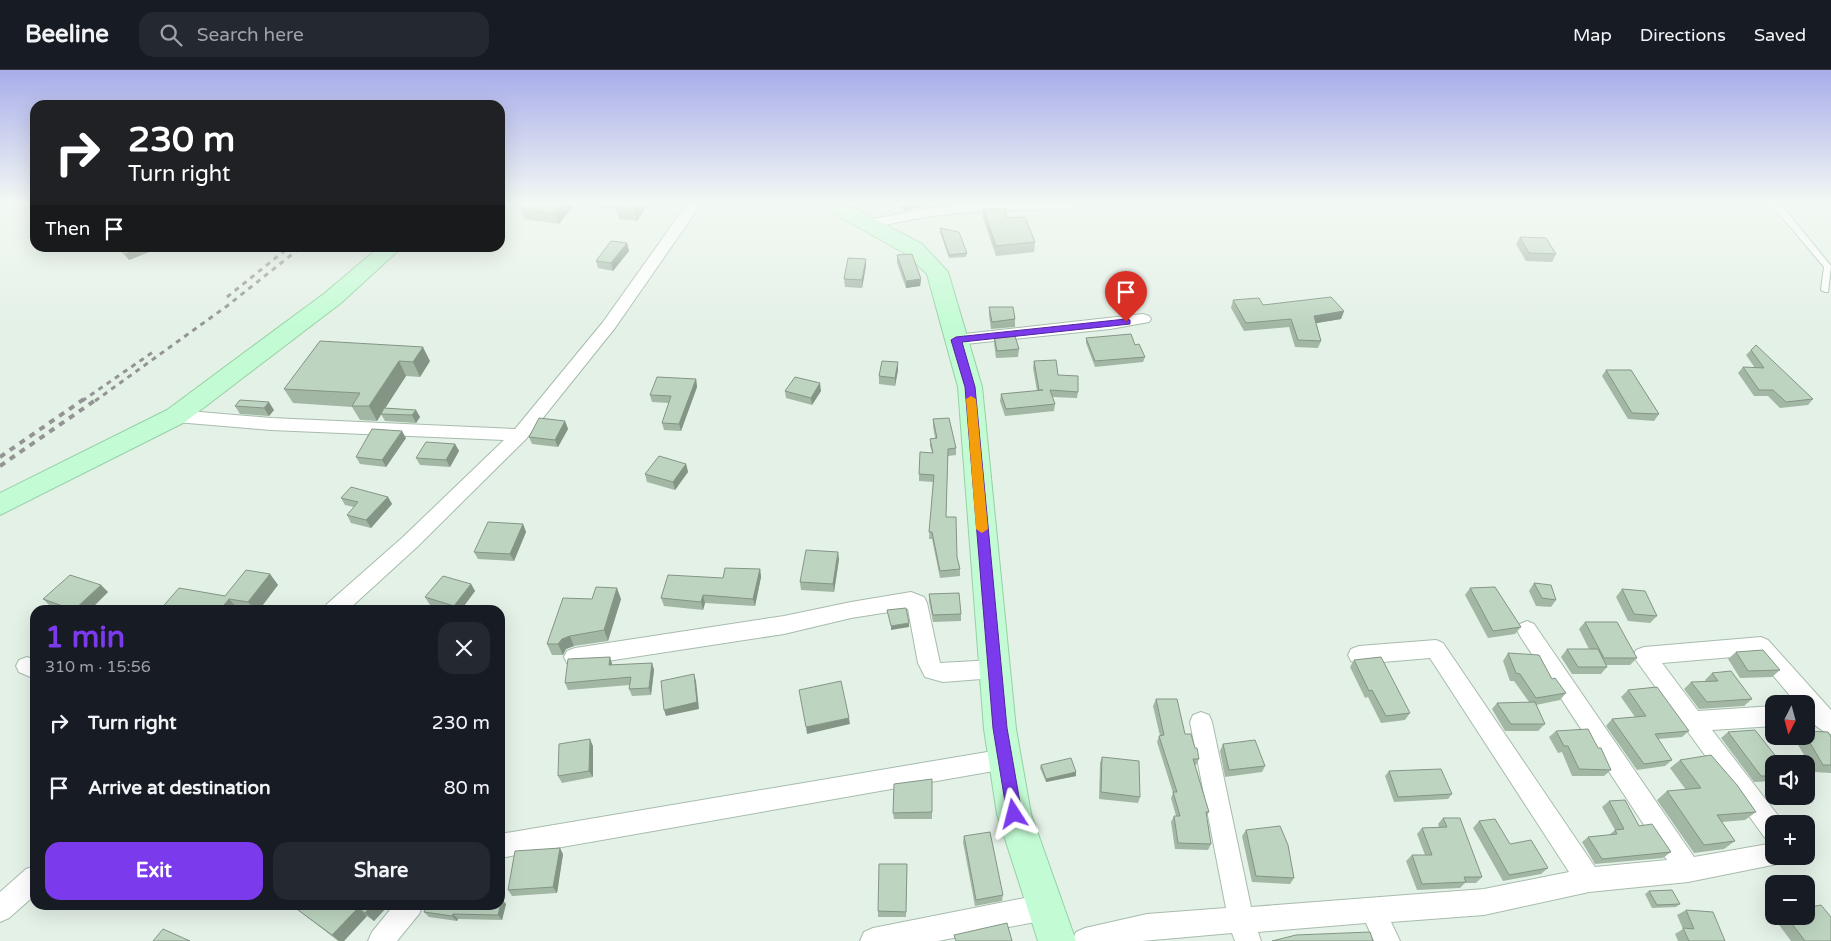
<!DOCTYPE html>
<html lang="en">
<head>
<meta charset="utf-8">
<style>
  :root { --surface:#171b24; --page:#242831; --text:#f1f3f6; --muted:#9ea1a6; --line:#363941; --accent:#7c3aed }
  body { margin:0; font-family:"Varela Round",sans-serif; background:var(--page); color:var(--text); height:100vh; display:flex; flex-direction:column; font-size:19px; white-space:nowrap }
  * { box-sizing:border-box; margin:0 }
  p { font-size:16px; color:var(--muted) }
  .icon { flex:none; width:28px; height:28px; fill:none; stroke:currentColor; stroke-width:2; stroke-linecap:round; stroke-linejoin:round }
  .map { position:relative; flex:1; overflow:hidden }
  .details { position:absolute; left:30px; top:535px; width:475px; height:305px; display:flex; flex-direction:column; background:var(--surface); border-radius:15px; box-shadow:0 5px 20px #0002 }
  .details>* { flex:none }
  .hud { position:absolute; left:30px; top:30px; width:475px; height:152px; border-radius:15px; box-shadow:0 5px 20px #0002; background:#202124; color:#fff; overflow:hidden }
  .needle { width:32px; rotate:186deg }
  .tools { position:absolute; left:1765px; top:625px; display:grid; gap:10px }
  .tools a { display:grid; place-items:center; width:50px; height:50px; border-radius:10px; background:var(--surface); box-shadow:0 5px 20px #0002; font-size:25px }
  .pin { position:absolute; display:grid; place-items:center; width:42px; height:42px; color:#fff; margin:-51px -21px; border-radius:50% 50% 50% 0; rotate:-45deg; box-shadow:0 0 5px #0007 }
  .pin .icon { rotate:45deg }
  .me { position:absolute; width:55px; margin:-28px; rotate:351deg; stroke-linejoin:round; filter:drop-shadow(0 0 4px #0008) }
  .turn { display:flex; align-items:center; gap:18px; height:105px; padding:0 15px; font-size:22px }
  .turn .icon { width:65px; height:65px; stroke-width:2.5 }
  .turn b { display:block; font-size:35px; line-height:42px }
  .then { display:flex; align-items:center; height:48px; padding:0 15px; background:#0003; gap:10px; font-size:19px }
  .round { display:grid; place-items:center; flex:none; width:52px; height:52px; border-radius:15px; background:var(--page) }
  .head { display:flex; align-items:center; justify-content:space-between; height:85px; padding:0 15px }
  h1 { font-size:30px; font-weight:800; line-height:38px; color:var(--accent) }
  .cta { display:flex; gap:10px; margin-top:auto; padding:10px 15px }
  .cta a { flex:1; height:58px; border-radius:15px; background:var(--accent); color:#fff; font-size:20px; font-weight:800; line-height:58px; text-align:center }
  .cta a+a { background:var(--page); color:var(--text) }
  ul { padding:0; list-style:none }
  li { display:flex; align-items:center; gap:15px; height:65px; padding:0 15px }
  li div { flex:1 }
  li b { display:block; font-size:19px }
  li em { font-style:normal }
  header { display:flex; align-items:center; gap:30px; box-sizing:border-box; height:70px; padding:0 25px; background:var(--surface); border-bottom:1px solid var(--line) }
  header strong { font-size:24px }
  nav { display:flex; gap:28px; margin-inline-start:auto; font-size:18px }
  .search { width:350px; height:45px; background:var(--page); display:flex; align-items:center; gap:12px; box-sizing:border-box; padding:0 18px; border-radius:15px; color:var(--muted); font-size:19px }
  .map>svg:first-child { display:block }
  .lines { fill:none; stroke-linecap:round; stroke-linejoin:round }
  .lane-casing { stroke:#a7bcac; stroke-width:2 }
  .street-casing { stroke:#a7bcac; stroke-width:2 }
  .secondary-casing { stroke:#96d0a4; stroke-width:2 }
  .lane { fill:#fff; fill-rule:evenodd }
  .street { fill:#fff; fill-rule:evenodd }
  .secondary { fill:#c3fcd4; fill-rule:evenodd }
  .rail-far1 { stroke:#949494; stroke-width:3; stroke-dasharray:5 5; stroke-linecap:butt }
  .rail { stroke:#949494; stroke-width:4; stroke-dasharray:6 6; stroke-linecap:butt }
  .wall { fill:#a3b7a5 }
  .shaded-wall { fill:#849586 }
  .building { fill:#bdd5c0; stroke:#849586 }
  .route { fill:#7c3aed; stroke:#51269a }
  .slow { fill:#f59e0b }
</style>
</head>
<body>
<header>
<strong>Beeline</strong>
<div class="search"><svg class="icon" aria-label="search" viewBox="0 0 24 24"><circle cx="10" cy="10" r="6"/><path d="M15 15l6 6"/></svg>Search here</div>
<nav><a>Map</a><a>Directions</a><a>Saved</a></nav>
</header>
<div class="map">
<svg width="1831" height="871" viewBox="0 0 1831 871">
  <rect width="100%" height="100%" fill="#e4f1e7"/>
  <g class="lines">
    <defs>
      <path id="lane" d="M1767 134H1776L1787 142 1831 196 1828 222H1825L1821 220 1824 197 1781 146Z"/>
      <path id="street" d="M687 134H701L615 258 526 369 417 477 348 540H324L327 534 403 467 504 370 271 360 176 352 170 350 167 346 170 342 176 340 271 348 515 359 603 252Z
        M967 134H1076L1069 138 969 142 925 147 869 158 862 154 869 150 925 139Z
        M1143 244 1149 246 1151 249 1149 252 1110 259 956 275 950 274 948 270 950 266 956 265Z
        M911 522 924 527 927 533 940 593 994 590 1002 593 1005 599 1002 605 994 608 943 612 925 607 918 593 908 539 851 548 784 564 575 596 567 593 564 587 567 581 575 578 784 546 851 532Z
        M1527 551 1534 554 1694 787 1774 773V786H1786L1783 793 1688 812 1589 822 1484 845 1391 852 1400 871H1374L1366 853 1258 862 1261 871H1235L1232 863 1142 871H1072L1076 862 1085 858 1147 844 1226 838 1190 652 1193 645 1201 642 1209 645 1212 652 1251 837 1484 819 1569 802 1430 588 1359 594 1351 591 1348 585 1351 579 1359 576 1436 570 1443 573 1595 797 1667 790 1520 566 1517 560 1520 554Z
        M1761 567 1768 570 1831 640V664C1816 659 1806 649 1806 634H1797L1756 585 1662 593 1698 641 1774 636V656L1712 660 1783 752V754H1774V771L1765 768 1633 586 1636 580 1644 577Z
        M27 587 35 590V609L19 602 16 596 19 590Z
        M1005 679 1013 682 1016 689 1013 696 1005 699 500 788V764Z
        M35 796V825L9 848 0 852V822L26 799Z
        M1045 824 1054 828 1058 837 1054 846 1045 850 938 871H860L864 862 873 858Z
        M394 835H423L419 844 397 871H368L372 862Z"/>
      <path id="secondary" d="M821 134H846L922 174 948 202 982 317 1016 659 1031 744 1076 871H1038L997 744 984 659 958 317 927 204 906 184 824 138Z
        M378 178H401L341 233 185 352 0 445V423L167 340 325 223Z"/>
    </defs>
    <use href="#lane" class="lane-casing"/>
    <use href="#street" class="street-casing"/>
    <use href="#secondary" class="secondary-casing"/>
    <use href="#lane" class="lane"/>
    <use href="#street" class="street"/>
    <use href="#secondary" class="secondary"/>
    <path class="rail-far1" d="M227 227 288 178
      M82 331 153 282
      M95 331 227 236 300 178"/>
    <path class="rail" d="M0 387 84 329
      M0 396 97 329"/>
  </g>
  <path class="wall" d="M562 134H572L573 136 559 154 524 149 520 138Z
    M596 134H618L615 139 597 137Z
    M648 134 637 151 619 149 616 138Z
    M896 134H922V136L904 141Z
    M983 138 1006 148 1035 172 1034 182 996 186 983 148Z
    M940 158 967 183 966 187 949 188 940 162Z
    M1520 167 1556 184 1552 192 1526 191 1516 174Z
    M627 173 629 181 613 201 598 198 596 191Z
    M118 178H159L129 190Z
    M897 185 921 209 920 216 906 218 897 193Z
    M866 189V196L862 218 845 217 844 209Z
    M1233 230 1263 235 1344 241 1341 249 1316 253 1321 271 1318 278 1295 277 1289 257 1244 261 1231 238Z
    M989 237 1015 249V257L991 259 989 245Z
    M994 265 1019 279 1018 287 996 288 994 273Z
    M1086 268 1135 275 1145 287 1143 292 1095 297 1086 273Z
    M320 271 430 291 420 307 406 306 385 338 416 340 420 347 416 353 385 351 381 344 377 351 360 350 352 337 293 333 284 319Z
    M1751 280 1813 329 1808 335 1780 338 1768 326H1754L1738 303 1743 297 1755 298 1746 285Z
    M1034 291 1058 305 1078 322 1077 328 1052 327 1055 334 1054 341 1005 346 1000 331 1001 324 1037 321 1033 298Z
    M898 300 895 316 879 314V306Z
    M1606 300 1659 344 1654 351 1628 349 1602 306Z
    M696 309 697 317 681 361 664 360 662 353 669 333 652 332 650 325Z
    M785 321H821L812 335 786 328Z
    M240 330 274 340 269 346 240 344 235 336Z
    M933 349 956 378V385L948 386 946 447 957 487 960 499V506L940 508 932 469H929L933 412 919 411V404L932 382 930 376V369L935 368 933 356Z
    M565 351 568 359 558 377 532 374 529 367Z
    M406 368 386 397 360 394 356 387Z
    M455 374 459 381 450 397 420 395 416 388Z
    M686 394 688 402 675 420 647 412 645 404Z
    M388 427 392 434 371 458 351 453 347 445 354 437 345 435 341 428Z
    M523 454 526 462 514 491 478 489 474 482Z
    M839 489 834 522 801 520 800 512Z
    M760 499 761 507 755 536 705 533 703 540 664 536 661 528 723 508Z
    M270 504 278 515 259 540H239L225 526Z
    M1534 513 1556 530 1551 537 1536 536 1529 521Z
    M471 514 475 521 461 540H447L430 535 425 527Z
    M101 515 108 522 90 540H61L51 537 43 529Z
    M1470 518 1521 557 1515 564 1488 568 1465 525Z
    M1622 519 1657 546 1650 553 1628 551 1616 527Z
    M929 524 961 544V551L933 552 929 531Z
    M592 529H621L608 571 574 576 566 579 563 585H552L547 574Z
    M1585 552 1637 588 1630 595H1607V597L1601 604H1572L1561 587 1567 579H1589L1579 559Z
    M1736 582 1780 600 1772 607 1740 608 1728 589Z
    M1508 583 1552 609 1566 623 1560 630 1536 635 1545 654 1538 661H1505L1492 639 1497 633 1529 632 1514 611H1510L1503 591Z
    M610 587 612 595 652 593 654 600 651 625 632 626 629 619 630 615 568 620 565 613Z
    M1354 590 1410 643 1405 650 1381 653 1368 627 1365 628 1350 597Z
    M1712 603 1752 629 1744 636 1699 639 1684 619 1691 612H1706L1705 610Z
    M1628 620 1689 661 1682 667 1658 669 1672 690 1665 696 1637 700 1606 656 1612 649 1635 647 1621 627Z
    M1156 629 1185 664 1195 678 1199 689 1196 695H1195L1209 742 1206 746 1211 774 1208 780 1175 779 1171 752 1174 746H1176L1171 728 1173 723 1157 672 1159 666H1160L1153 636Z
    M1556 661 1611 700 1604 706H1572L1562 682 1558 683 1549 667Z
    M1728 662 1774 694V711L1754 712 1721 668Z
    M1796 666 1831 667V703L1814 702 1794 668Z
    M1223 674 1265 696 1262 702 1225 707 1220 681Z
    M593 676V707L562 713 558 706Z
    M1102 687 1140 727 1138 733 1099 729 1100 693Z
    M1680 690 1756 742 1745 750 1722 752 1735 771 1724 779 1694 783 1657 730 1667 721 1686 720 1670 698Z
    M1041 695 1076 702V706L1046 712 1040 698Z
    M1389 701 1452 724 1448 729 1394 732 1385 706Z
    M932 709V749H894L893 743Z
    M1609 731 1639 756 1671 782 1663 788 1595 794 1582 772 1588 767 1609 765 1615 760 1602 737Z
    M1443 748 1482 807 1476 813H1465L1460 818 1417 820 1406 791 1412 785H1425L1417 764 1422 758 1439 757 1438 754Z
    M1479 751 1510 774 1548 798 1541 804 1503 811 1473 758Z
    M1246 760 1294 808 1290 814 1252 812 1242 766Z
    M964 766 1003 825 1002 831 975 836 963 772Z
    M563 784 557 823 512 826 508 820Z
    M907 794 906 847H878V841Z
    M1649 821 1680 834 1676 837 1652 838 1645 824Z
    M506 834 502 850 458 849 457 851 429 847 424 842Z
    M173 835H209V836Z
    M303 835H389L374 851 367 846 344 871H338L298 840Z
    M1686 840 1725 871H1678L1675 864 1683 859 1677 845Z
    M1777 846H1806L1831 871H1791L1774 848Z"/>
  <path class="shaded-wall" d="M562 134H572L573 136 559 154 555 143Z
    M614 134H618L615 139Z
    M638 134H648L637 151 634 140Z
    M904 134H922V136L904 141Z
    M627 173 629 181 613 201 611 193Z
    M140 178H159L129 190 125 184Z
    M866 189V196L862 218V210Z
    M921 209 920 216 906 218V211Z
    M1344 241 1341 249 1311 254 1314 246Z
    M423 277 430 291 420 307 413 292Z
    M399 291 406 306 377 351 369 336Z
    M898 292V300L895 316V308Z
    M696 309 697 317 681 361 679 354Z
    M820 313 821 321 812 335 811 328Z
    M269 332 274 340 269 346 264 338Z
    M416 340 420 347 416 353 412 345Z
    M565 351 568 359 558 377 555 370Z
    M402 361 406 368 386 397 382 390Z
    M455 374 459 381 450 397 446 390Z
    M686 394 688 402 675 420 673 412Z
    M388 427 392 434 371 458 366 450Z
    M523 454 526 462 514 491 510 484Z
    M838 482 839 489 834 522 833 514Z
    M760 499 761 507 755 536 753 529Z
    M270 504 278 515 259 540H255L248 532Z
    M471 514 475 521 461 540H456L454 536Z
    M101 515 108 522 90 540H74Z
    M617 518 621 529 608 571 604 560Z
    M703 525 705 533 703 540 701 532Z
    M229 529 239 540H220Z
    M909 553V557L891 560V556Z
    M570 566 574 576 566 579 563 585 558 574 562 569Z
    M610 587 612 594 611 602 609 595Z
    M652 593 654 600 651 625 649 618Z
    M694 604 696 611 699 639 666 646 664 640Z
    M849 648 850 654 807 664 806 657Z
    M590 669 593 676V707L589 701Z
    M1076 702V706L1046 712V709Z
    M560 778 563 784 557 823 553 817Z
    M502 829 506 834 502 850 498 845Z
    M372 835H389L374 851 365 843Z
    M358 838 367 846 344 871H339L332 865Z
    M453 844 458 849 457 851 452 846Z"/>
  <path class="building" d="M524 134H562L555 143 520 138Z
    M619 134H638L634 140 616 138Z
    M983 138 1006 139V148L1025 147 1035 172 996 176Z
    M940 158 959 162 967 183 949 185Z
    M1520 167 1546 168 1556 184 1529 183Z
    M611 171 627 173 611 193 596 191Z
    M119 178H140L125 184Z
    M912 184 921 209 906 211 897 185Z
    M848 188 866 189 862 210 844 209Z
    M1331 227 1344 241 1314 246 1321 271 1298 270 1291 249 1246 253 1233 230 1259 228 1263 235Z
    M989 237H1013L1015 249 992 252Z
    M1014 263 1019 279 997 281 994 265Z
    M1131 264 1135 275 1139 274 1145 287 1095 291 1086 268Z
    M320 271 423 277 413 292 399 291 369 336H352L360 323 284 319Z
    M1756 275 1813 329 1786 332 1773 320H1759L1743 297 1764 298 1751 280Z
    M1056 290 1058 305 1078 306V322L1050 320 1055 334 1006 339 1001 324 1043 320H1039L1034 291Z
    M882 291 898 292 895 308 879 306Z
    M1606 300H1631L1659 344 1632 343Z
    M657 307 696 309 679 354 662 353 671 326 650 325Z
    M795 307 820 313 811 328 785 321Z
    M240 330 269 332 264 338 235 336Z
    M384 338 416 340 412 345 381 344Z
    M539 348 565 351 555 370 529 367Z
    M949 348 956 378 948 379 946 447H956L957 487 960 499 940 501 932 462H929L934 405 919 404 920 382 933 383 930 369 937 368 933 349Z
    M372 359 402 361 382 390 356 387Z
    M426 372 455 374 446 390 416 388Z
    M659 386 686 394 673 412 645 404Z
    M351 417 388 427 366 450 347 445 358 432 341 428Z
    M488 452 523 454 510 484 474 482Z
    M806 480 838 482 833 514 800 512Z
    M725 498 760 499 753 529 703 525 701 532 661 528 668 505 723 508Z
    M246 500 270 504 248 532 229 529 220 540H160L179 518 225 526Z
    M70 505 101 515 74 540 43 529Z
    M443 506 471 514 454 536 425 527Z
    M1534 513 1551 515 1556 530 1542 528Z
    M596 517 617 518 604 560 570 566 562 569 558 574H547L563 528 592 529Z
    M1495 517 1521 557 1493 561 1470 518Z
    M1622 519 1645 521 1657 546 1634 544Z
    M959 523 961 544 933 545 929 524Z
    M906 538 909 553 891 556 887 540Z
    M1585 552H1617L1637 588H1604Z
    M1567 579H1598L1607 597H1578Z
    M1763 580 1780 600 1748 601 1736 582Z
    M1508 583 1539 585 1552 609 1555 608 1566 623 1536 628 1520 604 1516 603Z
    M610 587 609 595 652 593 649 618 629 619 631 607 565 613 568 589Z
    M1381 587 1410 643 1386 646 1372 620 1369 621 1354 590Z
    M1731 601 1752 629 1707 632 1691 612 1718 611 1712 603Z
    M694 604 697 632 664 640 661 611Z
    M841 611 849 648 806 657 799 620Z
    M1657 617 1689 661 1655 664 1672 690 1644 694 1612 649 1646 646 1628 620Z
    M1156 629H1177L1185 664H1191L1195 678H1197L1199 689H1193L1209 742H1206L1211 774 1178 773 1174 746H1180L1173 722H1177L1159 666 1164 665Z
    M1535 632 1545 654H1511L1497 633Z
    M1588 659 1598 678H1601L1611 700 1579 699 1568 676H1564L1556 661Z
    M1755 660 1782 694H1774V706H1761L1728 662Z
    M1806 661 1828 662 1831 667V695H1823L1806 666Z
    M590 669 589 701 558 706 559 674Z
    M1255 670 1265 696 1229 700 1223 674Z
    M1711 685 1737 715 1756 742 1717 745 1735 771 1704 775 1667 721 1701 718 1680 690Z
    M1102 687 1139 691 1140 727 1101 722Z
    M1071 688 1076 702 1046 709 1041 695Z
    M1441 699 1452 724 1398 727 1389 701Z
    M932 709V742L893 743 894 714Z
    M1625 730 1639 756 1652 754 1671 782 1602 789 1588 767 1617 764 1615 760 1624 759 1609 731Z
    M1443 748H1460L1482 807H1464L1466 812 1422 814 1412 785H1432L1422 758 1447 757Z
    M1495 749 1510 774 1531 770 1548 798 1509 805 1479 751Z
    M1280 756 1288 775 1294 808 1256 806 1246 760Z
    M990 762 1003 825 976 830 964 766Z
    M560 778 553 817 508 820 515 781Z
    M879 794H907L906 842 878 841Z
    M1672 820 1680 834 1657 835 1649 821Z
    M500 829H502L498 845 453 844 452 846 424 842 427 835H500Z
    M303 835H372L365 843 358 838 332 865 298 840Z
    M1821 835 1831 847V871H1805L1786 846H1806V838Z
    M1686 840 1713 842 1725 871H1689L1683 858 1694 859Z
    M1007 853 1012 871H956L954 865Z
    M163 859 190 871H153Z
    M1370 862 1373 871H1272L1296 865Z"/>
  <linearGradient id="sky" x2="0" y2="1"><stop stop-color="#a8adea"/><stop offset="0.52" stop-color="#f3f9f4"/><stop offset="1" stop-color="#f3f9f4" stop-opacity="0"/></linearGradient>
  <rect width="1831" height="256" fill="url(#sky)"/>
  <path class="route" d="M1126 249 1130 250V254L962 272 975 317 1007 658 1022 744 1019 749 1014 751 1009 749 1007 744 993 658 965 317 951 270 956 267Z"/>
  <path class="slow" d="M971 326 976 329 988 459 982 463 976 459 966 329Z"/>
</svg>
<div class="tools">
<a><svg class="needle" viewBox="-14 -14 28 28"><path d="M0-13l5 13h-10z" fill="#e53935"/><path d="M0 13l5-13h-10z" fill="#9ea1a6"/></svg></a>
<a><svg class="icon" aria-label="sound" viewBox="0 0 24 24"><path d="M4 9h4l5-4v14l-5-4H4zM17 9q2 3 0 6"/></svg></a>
<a>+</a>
<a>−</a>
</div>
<div class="pin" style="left:1126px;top:252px;background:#d93025"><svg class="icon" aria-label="arrive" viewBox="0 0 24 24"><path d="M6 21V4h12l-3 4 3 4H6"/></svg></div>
<svg class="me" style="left:1014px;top:744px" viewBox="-20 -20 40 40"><path d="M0-17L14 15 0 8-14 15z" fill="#7c3aed" stroke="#fff" stroke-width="4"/></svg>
<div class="hud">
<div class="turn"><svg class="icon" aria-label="right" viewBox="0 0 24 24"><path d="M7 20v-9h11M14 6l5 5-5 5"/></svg><div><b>230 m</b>Turn right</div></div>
<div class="then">Then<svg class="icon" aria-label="arrive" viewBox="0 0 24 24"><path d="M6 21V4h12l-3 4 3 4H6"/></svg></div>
</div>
<section class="details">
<div class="head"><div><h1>1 min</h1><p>310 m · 15:56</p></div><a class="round"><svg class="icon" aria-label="close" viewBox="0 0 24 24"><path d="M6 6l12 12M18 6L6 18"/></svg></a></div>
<ul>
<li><svg class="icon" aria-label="right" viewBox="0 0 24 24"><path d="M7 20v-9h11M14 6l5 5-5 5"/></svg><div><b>Turn right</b></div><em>230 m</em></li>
<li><svg class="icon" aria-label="arrive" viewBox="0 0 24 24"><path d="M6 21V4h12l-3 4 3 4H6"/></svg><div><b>Arrive at destination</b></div><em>80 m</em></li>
</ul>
<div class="cta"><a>Exit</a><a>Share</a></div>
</section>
</div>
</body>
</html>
